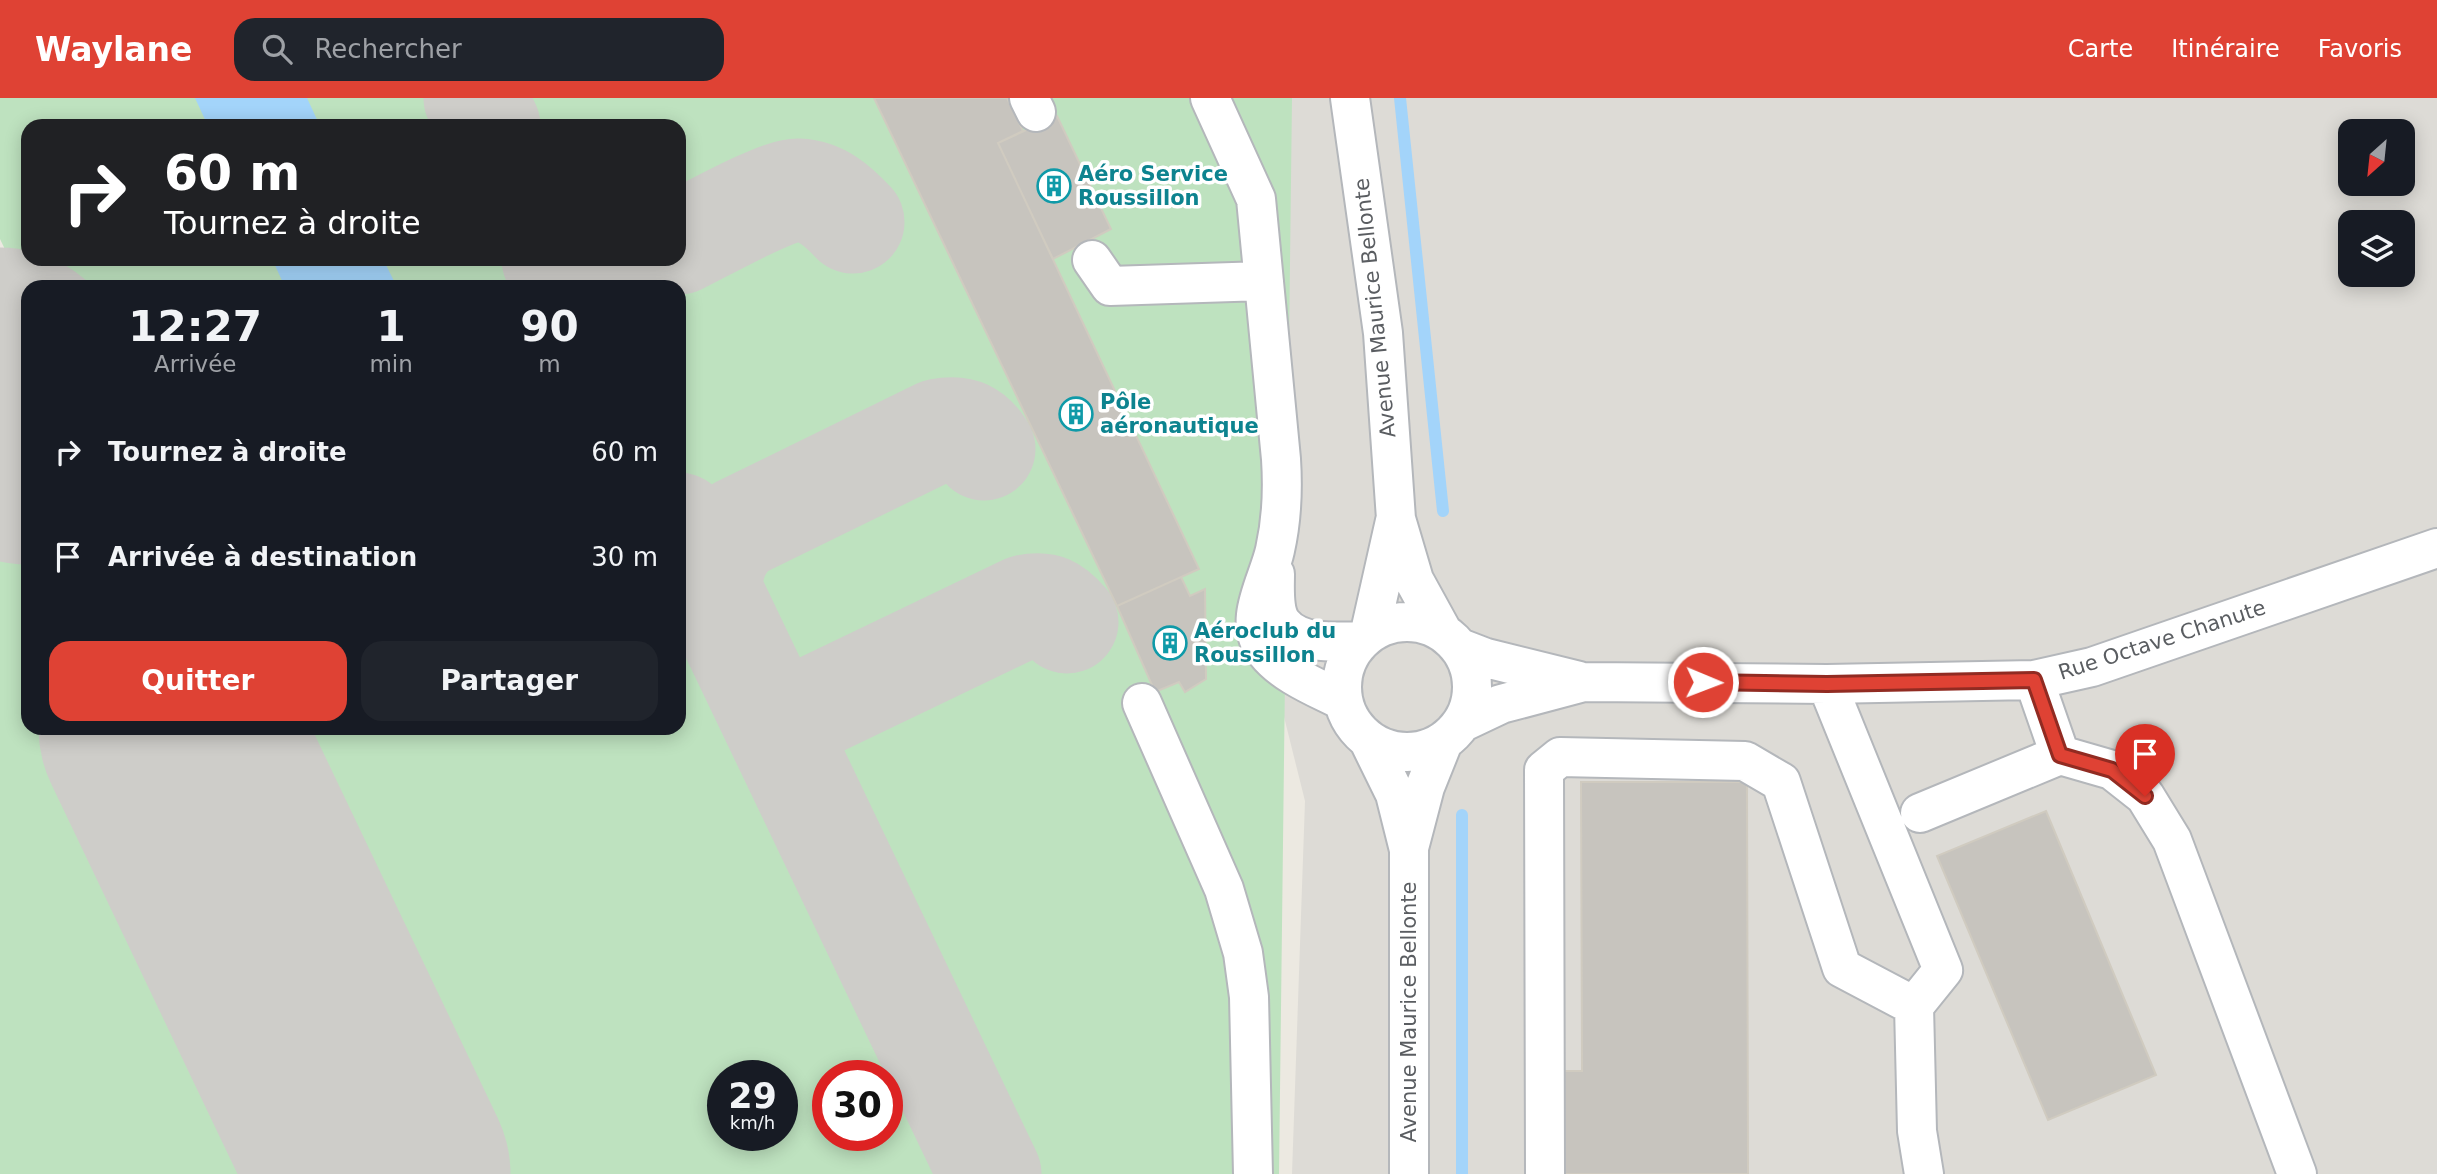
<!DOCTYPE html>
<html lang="fr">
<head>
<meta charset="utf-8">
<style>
  :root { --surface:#171b24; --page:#20242c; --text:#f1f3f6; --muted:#9ea1a6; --accent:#df4234 }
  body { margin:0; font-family:"DejaVu Sans",sans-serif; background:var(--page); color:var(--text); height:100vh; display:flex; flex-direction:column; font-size:26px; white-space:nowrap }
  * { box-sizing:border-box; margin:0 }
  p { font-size:23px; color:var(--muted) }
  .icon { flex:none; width:38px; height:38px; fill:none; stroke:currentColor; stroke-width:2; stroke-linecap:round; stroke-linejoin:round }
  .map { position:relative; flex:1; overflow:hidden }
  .sheet { position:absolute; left:21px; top:182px; width:665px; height:455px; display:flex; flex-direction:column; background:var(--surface); border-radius:21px; box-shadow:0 4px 18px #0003 }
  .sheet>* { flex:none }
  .hud { position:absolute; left:21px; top:21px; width:665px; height:147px; border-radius:21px; box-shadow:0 4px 18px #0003; background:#202124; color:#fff; overflow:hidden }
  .needle { width:46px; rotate:207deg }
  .controls { position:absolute; left:2338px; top:21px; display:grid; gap:14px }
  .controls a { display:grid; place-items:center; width:77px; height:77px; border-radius:14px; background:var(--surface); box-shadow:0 4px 18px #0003; font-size:35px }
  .speed { position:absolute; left:707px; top:962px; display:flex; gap:14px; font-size:35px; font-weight:700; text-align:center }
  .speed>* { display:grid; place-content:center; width:91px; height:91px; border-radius:50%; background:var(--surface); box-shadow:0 4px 18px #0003; line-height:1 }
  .speed small { font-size:18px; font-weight:400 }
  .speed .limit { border:10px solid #d22; background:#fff; color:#111 }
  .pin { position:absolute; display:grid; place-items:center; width:60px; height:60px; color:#fff; margin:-72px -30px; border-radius:50% 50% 50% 0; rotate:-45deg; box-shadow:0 0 7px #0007 }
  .pin .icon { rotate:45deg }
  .me { position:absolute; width:77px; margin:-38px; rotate:91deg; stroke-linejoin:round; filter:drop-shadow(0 0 5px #0008) }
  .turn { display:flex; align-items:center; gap:24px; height:147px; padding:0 28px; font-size:32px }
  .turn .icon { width:91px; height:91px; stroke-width:2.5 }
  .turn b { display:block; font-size:49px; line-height:60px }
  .eta { display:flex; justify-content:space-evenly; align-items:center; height:119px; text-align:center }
  .eta b { font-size:42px; font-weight:700; line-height:49px }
  .primary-button { display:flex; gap:14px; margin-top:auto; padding:14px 28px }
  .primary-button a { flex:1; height:80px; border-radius:21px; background:var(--accent); color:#fff; font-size:28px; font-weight:700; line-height:80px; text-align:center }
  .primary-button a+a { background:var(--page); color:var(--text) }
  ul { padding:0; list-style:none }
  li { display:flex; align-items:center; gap:21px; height:105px; padding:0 28px }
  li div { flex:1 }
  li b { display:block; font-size:26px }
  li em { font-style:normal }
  header { display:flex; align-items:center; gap:42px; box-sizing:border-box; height:98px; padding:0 35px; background:var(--accent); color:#fff }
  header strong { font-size:33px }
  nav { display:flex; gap:38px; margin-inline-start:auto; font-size:24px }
  .search { width:490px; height:63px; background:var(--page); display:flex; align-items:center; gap:18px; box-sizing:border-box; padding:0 24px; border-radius:21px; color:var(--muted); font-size:26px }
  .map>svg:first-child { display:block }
  .industrial { fill:#dddbd6; fill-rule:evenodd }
  .green { fill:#bee2bf; fill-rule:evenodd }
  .water { fill:#a3d4fa }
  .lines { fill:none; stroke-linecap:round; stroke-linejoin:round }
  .stream { stroke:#a3d4fa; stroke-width:12 }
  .taxiway { stroke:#cecdc9; stroke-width:103 }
  .runway { stroke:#cecdc9; stroke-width:259 }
  .building { fill:#c7c4be; stroke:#d0cbc0; stroke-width:2 }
  .minor-casing { stroke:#b4b7bb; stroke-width:42 }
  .minor { stroke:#fff; stroke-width:38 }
  .route-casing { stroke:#912b22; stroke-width:18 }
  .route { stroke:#df4234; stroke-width:12 }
  .labels { text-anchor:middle; stroke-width:7; stroke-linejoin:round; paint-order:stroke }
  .culture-label { font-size:21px; font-weight:bold; fill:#0d838f; stroke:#fff; text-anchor:start }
  .street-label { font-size:21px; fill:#5a5d61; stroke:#fff }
</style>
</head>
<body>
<header>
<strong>Waylane</strong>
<div class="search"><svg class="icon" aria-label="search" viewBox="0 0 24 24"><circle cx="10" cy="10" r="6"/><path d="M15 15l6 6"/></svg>Rechercher</div>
<nav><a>Carte</a><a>Itinéraire</a><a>Favoris</a></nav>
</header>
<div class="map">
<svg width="2437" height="1076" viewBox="0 0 2437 1076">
  <rect width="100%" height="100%" fill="#ece9e1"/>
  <path class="industrial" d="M1107 0H2437V1076H1292L1305 703 1146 65ZM2350 33H2403V86H2350ZM2350 124H2403V177H2350Z"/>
  <path class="green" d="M0 0H442L455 28H28V161H518L531 189H28V199L0 141Z
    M504 0H1292L1279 1076H1015L814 641 735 485 679 369V189H594L580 161H679V28H517Z
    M0 412 28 471V630H104L317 1076H0Z
    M679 500 952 1076H447L234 630H679ZM723 978H782V1038H723ZM828 978H887V1038H828Z"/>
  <path class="water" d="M195 0H307L320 28H208Z
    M272 161H383L397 189H285Z"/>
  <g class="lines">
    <path class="stream" d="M1400 0 1443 413
      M1462 717V1076"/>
    <path class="taxiway" d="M475 0 489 28
      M679 145C702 134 778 91 798 92 822 93 838 108 853 124
      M553 161C578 177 589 180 618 176
      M679 426 990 1076
      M710 491C713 465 718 447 739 430L939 332C960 328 972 332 984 351
      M785 646 792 624 801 616 1026 508C1046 504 1054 509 1067 524"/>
    <path class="runway" d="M0 279 28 337
      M168 630 381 1076"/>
  </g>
  <path class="building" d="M874 0H1007L1023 33 998 45 1199 471 1117 508Z
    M1057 18 1111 131 1053 161 998 45Z
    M1181 479 1190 498 1205 491 1206 581 1185 594 1179 584 1155 594 1117 508Z
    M1581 684H1747L1748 1076H1555V973H1582Z
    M2046 713 2156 977 2048 1022 1937 758Z"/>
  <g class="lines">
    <defs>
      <path id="minor" d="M1029 0 1036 14
        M1210 0 1256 101 1281 361C1283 392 1282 421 1275 452 1268 484 1241 523 1266 554 1284 577 1318 590 1343 603
        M1350 0 1383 235 1396 421 1414 482 1442 533
        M1092 162 1110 188 1264 183
        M1275 476C1275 490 1273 513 1282 525 1299 547 1335 544 1360 543
        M1342 589a65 65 0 1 1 130 0a65 65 0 1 1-130 0Z
        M1370 534 1395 423
        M1460 550 1486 560 1579 583
        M1827 586 1943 872 1914 908 1917 1033 1924 1076
        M1142 605 1224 791 1243 855 1249 899 1253 1076
        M1463 624 1501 606 1584 584 1827 586 2034 582 2092 569 2437 450
        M1369 643 1395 696 1409 752V1076
        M2060 657 2112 672 2145 698 2172 742 2297 1076
        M1920 715 2060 657 2034 582
        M1409 750 1425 689 1443 644
        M1545 1076 1544 672 1560 659 1745 663 1781 684 1842 870 1914 908"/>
    </defs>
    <use href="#minor" class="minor-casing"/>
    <use href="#minor" class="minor"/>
  </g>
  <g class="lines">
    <defs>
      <path id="route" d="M1703 584 1827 586 2034 582 2060 657 2112 672 2145 698"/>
    </defs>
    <use href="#route" class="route-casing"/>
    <use href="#route" class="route"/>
  </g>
  <defs>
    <symbol id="building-ring" viewBox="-11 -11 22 22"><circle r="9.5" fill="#fff" stroke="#0f9aa8" stroke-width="1.5"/><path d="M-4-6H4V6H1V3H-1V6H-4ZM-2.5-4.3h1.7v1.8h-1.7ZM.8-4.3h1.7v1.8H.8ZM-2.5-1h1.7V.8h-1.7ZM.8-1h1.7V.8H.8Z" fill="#0f9aa8"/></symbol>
  </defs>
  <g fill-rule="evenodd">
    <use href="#building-ring" x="1035" y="69" width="38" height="38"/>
    <use href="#building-ring" x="1057" y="297" width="38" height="38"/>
    <use href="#building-ring" x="1151" y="526" width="38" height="38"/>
  </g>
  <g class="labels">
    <g class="culture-label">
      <text x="1078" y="83">Aéro Service<tspan x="1078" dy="24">Roussillon</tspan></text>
      <text x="1100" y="311">Pôle<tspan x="1100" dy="24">aéronautique</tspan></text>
      <text x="1194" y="540">Aéroclub du<tspan x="1194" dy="24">Roussillon</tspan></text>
    </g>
    <g class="street-label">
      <text transform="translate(1375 210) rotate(-96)" y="7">Avenue Maurice Bellonte</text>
      <text transform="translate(2162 542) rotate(-18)" y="7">Rue Octave Chanute</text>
      <text transform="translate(1409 914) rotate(-90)" y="7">Avenue Maurice Bellonte</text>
    </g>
  </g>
</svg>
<div class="controls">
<a><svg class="needle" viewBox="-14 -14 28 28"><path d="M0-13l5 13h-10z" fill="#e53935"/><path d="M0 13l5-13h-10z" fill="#9ea1a6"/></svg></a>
<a><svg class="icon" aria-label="layers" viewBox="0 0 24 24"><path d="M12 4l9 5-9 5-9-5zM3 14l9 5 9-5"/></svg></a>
</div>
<div class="speed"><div>29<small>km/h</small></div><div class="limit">30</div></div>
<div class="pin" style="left:2145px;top:698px;background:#d93025"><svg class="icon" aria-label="arrive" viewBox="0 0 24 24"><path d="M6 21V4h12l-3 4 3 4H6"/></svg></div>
<svg class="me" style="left:1703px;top:584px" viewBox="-20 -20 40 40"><circle r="17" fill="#df4234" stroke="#fff" stroke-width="3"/><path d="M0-11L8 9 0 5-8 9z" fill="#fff"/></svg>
<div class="hud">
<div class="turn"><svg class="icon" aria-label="right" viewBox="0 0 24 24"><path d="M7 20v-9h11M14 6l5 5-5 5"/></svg><div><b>60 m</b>Tournez à droite</div></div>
</div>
<section class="sheet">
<div class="eta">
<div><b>12:27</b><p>Arrivée</p></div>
<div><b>1</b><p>min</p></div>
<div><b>90</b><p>m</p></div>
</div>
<ul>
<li><svg class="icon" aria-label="right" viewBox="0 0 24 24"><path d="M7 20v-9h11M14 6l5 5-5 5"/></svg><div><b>Tournez à droite</b></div><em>60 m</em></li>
<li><svg class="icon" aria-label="arrive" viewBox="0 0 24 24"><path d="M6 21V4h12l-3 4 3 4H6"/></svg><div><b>Arrivée à destination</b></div><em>30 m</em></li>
</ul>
<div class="primary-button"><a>Quitter</a><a>Partager</a></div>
</section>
</div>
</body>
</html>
